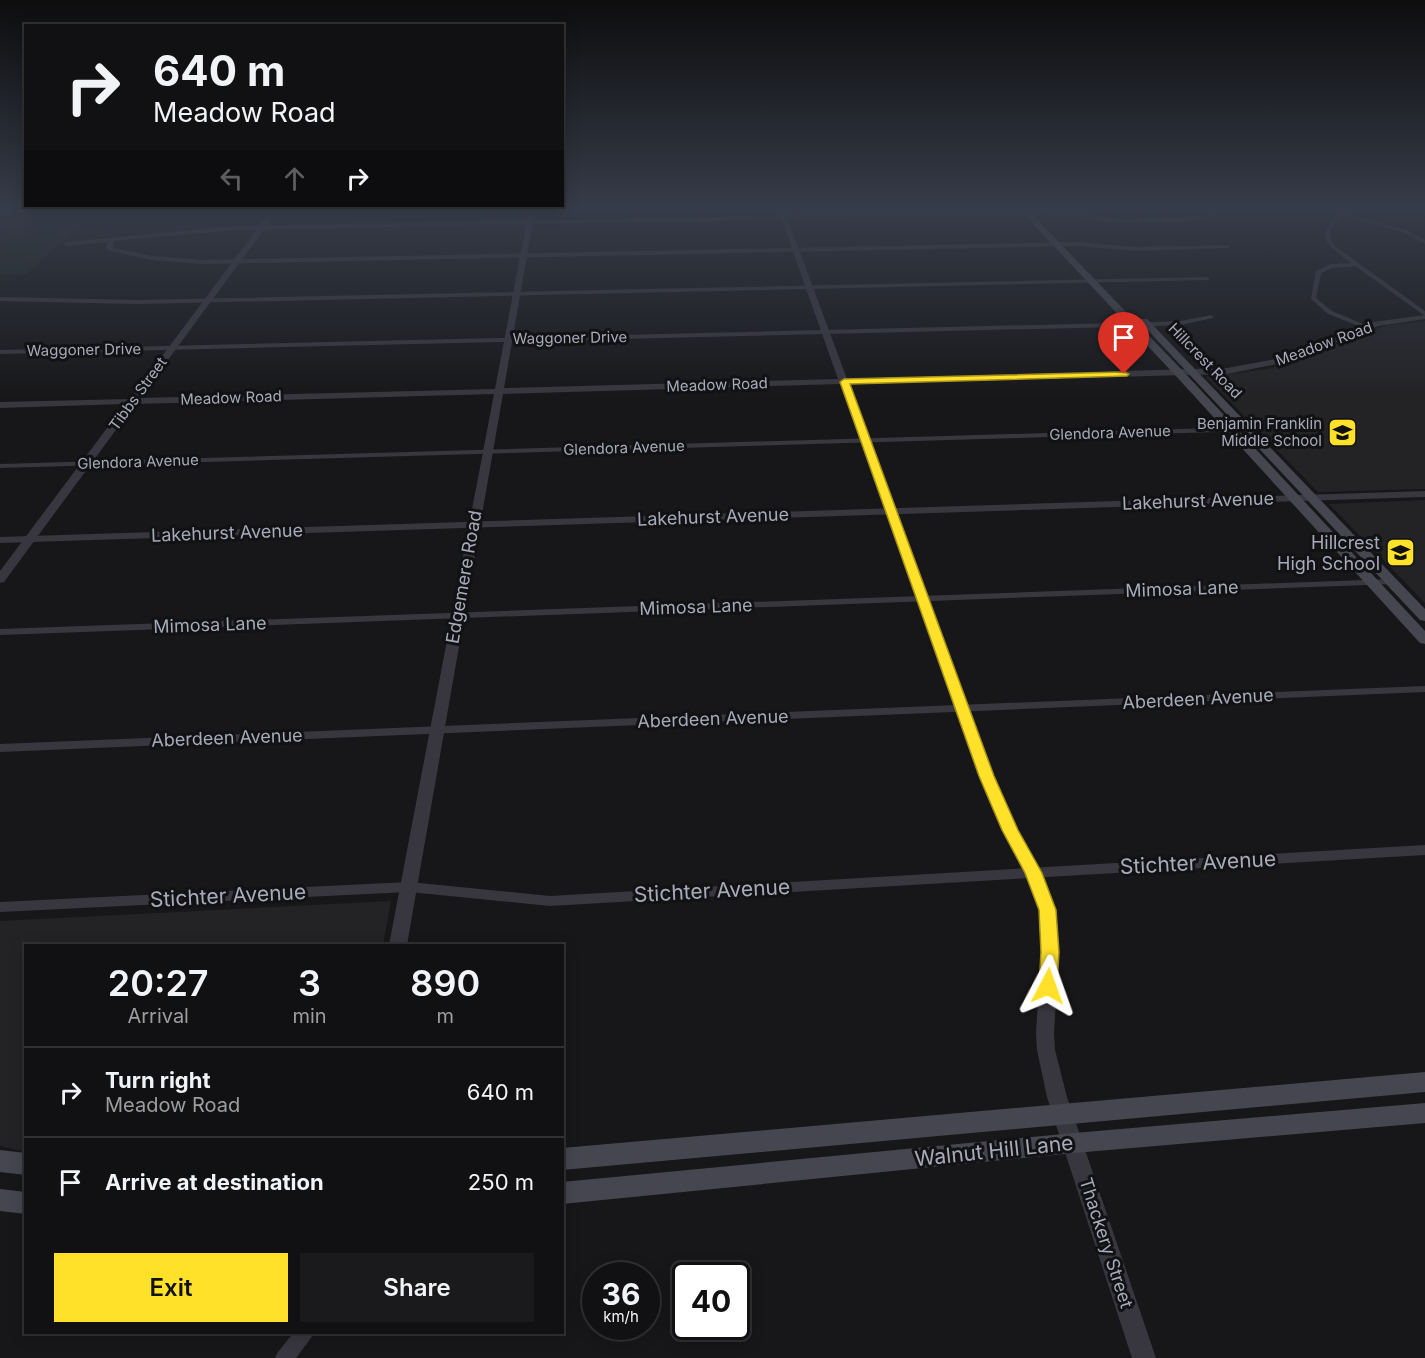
<!DOCTYPE html>
<html lang="en">
<head>
<meta charset="utf-8">
<style>
  :root { --surface:#111113; --page:#1a1a1c; --text:#f1f3f6; --muted:#9c9da0; --line:#303133; --accent:#ffe129 }
  body { margin:0; font-family:Inter,sans-serif; background:var(--page); color:var(--text); height:100vh; display:flex; flex-direction:column; font-size:22px; white-space:nowrap }
  * { box-sizing:border-box; margin:0 }
  p { font-size:20px; color:var(--muted) }
  .icon { flex:none; width:33px; height:33px; fill:none; stroke:currentColor; stroke-width:2; stroke-linecap:round; stroke-linejoin:round }
  .map { position:relative; flex:1; overflow:hidden }
  .drawer { position:absolute; left:24px; top:944px; width:540px; height:390px; display:flex; flex-direction:column; background:var(--surface); border-radius:0px; box-shadow:0 3px 15px #0003,0 0 0 2px var(--line) }
  .drawer>* { flex:none }
  .top-card { position:absolute; left:24px; top:24px; width:540px; height:183px; border-radius:0px; box-shadow:0 3px 15px #0003,0 0 0 2px var(--line); background:#111113; color:var(--text); overflow:hidden }
  .speed { position:absolute; left:582px; top:1262px; display:flex; gap:12px; font-size:30px; font-weight:700; text-align:center }
  .speed>* { display:grid; place-content:center; width:78px; height:78px; border-radius:50%; background:var(--surface); box-shadow:0 3px 15px #0003,0 0 0 2px var(--line); line-height:1 }
  .speed small { font-size:15px; font-weight:400 }
  .speed .limit { border:3px solid #111; border-radius:9px; background:#fff; color:#111 }
  .pin { position:absolute; display:grid; place-items:center; width:51px; height:51px; color:#fff; margin:-62px -26px; border-radius:50% 50% 50% 0; rotate:-45deg; box-shadow:0 0 6px #0007 }
  .pin .icon { rotate:45deg }
  .me { position:absolute; width:66px; margin:-33px; rotate:4deg; stroke-linejoin:round; filter:drop-shadow(0 0 4px #0008) }
  .turn { display:flex; align-items:center; gap:21px; height:126px; padding:0 30px; font-size:27px }
  .turn .icon { width:78px; height:78px; stroke-width:2.5 }
  .turn b { display:block; font-size:42px; line-height:51px }
  .lanes { display:flex; align-items:center; height:57px; padding:0 30px; background:#0003; justify-content:center; gap:30px; direction:ltr }
  .lanes .off { opacity:.35 }
  .eta { display:flex; justify-content:space-evenly; align-items:center; height:102px; text-align:center }
  .eta b { font-size:36px; font-weight:600; line-height:42px }
  .button { display:flex; gap:12px; margin-top:auto; padding:12px 30px }
  .button a { flex:1; height:69px; border-radius:0px; background:var(--accent); color:#111; font-size:24px; font-weight:600; line-height:69px; text-align:center }
  .button a+a { background:var(--page); color:var(--text) }
  ul { padding:0; list-style:none }
  li { display:flex; align-items:center; gap:18px; height:90px; padding:0 30px; border-top:2px solid var(--line) }
  li div { flex:1 }
  li b { display:block; font-size:22px }
  li em { font-style:normal }
  .map>svg:first-child { display:block }
  .built { fill:#232326 }
  .green { fill:#1c251f }
  .lines { fill:none; stroke-linecap:round; stroke-linejoin:round }
  .minor { fill:#38373f; fill-rule:evenodd }
  .tertiary { fill:#38373f; fill-rule:evenodd }
  .secondary { fill:#45464f; fill-rule:evenodd }
  .wall { fill:#333337 }
  .shaded-wall { fill:#222225 }
  .route { fill:#ffe129; stroke:#a6921b; stroke-width:1.5 }
  .labels { text-anchor:middle; stroke-width:6; stroke-linejoin:round; paint-order:stroke }
  .far-street-label { font-size:15px; fill:#a7aaba; stroke:#121214 }
  .far-poi-label { font-size:15px; fill:#a7aaba; stroke:#121214; text-anchor:end }
  .street-label { font-size:18px; fill:#a7aaba; stroke:#121214 }
  .poi-label { font-size:18px; fill:#a7aaba; stroke:#121214; text-anchor:end }
  .near-street-label { font-size:21px; fill:#a7aaba; stroke:#121214 }
</style>
</head>
<body>
<div class="map">
<svg width="1425" height="1358" viewBox="0 0 1425 1358">
  <rect width="100%" height="100%" fill="#171719"/>
  <path class="built" d="M0 209H59L51 216H90L26 274 0 275Z
    M1425 321V489L1318 492 1206 377 1268 369 1296 361 1370 331 1389 325Z
    M1425 500V603L1329 504Z
    M391 901 383 945H26L25 1152 0 1146V921Z"/>
  <path class="green" d="M37 217H86C64 237 50 240 20 231Z
    M11 236H63L36 260H0V245Z
    M41 261 26 274 0 275V262Z"/>
  <g class="lines">
    <path class="minor" d="M1218 209H1223L1215 216 1202 220 1120 223 1051 214 235 230 113 241V248L152 256 204 260 1080 242 1134 247 1228 245 1230 246V248L1134 251 1080 246 204 264 152 260 110 251 107 249V242L66 246 63 244 66 242 235 226 1051 210 1120 219 1202 216 1211 214Z
      M1341 209H1346L1343 213 1407 230 1425 240V244L1403 232 1341 216 1331 228V239L1335 246 1425 311V316L1355 266 1332 268 1321 273 1316 298 1332 311 1368 326V328H1364L1328 314 1311 299 1316 271 1331 264 1351 263C1323 242 1315 237 1341 209Z
      M1207 277 1209 278V280L137 304 0 301V297L137 300Z
      M1211 315 1214 317 1213 318 1181 325 1156 326 0 354V350L1156 322 1181 321Z
      M1248 427H1251V431L0 468V464Z
      M1425 491V497L0 543V537Z
      M1392 579 1397 582 1395 584 0 635V629Z
      M1425 686V692L0 752V744Z
      M1425 845V855L550 906 409 892 0 912V902L409 882 550 896Z
      M294 1332H314L311 1338 296 1358H275L278 1352Z"/>
    <path class="tertiary" d="M272 209H279L140 398 495 389 529 209H535L504 388 838 379 778 209H784L847 379 1227 368 1282 358 1373 322 1425 315V319L1378 326 1287 362 1227 374 849 384 994 776 1018 830 1041 873 1055 910 1059 952 1054 1033 1055 1050 1067 1097 1156 1358H1132L1047 1097 1037 1050 1036 1033 1041 952 1039 910 1025 873 1002 830 980 776 840 384 503 394 407 945H389L494 394 135 404 4 582 0 583V571L125 404 0 408V402L130 399Z"/>
    <path class="secondary" d="M1019 209H1027L1183 371 1425 631V644L1420 643 1175 375Z
      M1141 319H1147L1425 609V621L1420 620 1141 323Z
      M1425 1072V1092L562 1170V1148Z
      M1425 1103V1123L1074 1153 562 1204V1182L1074 1133Z
      M0 1150 26 1153V1175L0 1172Z
      M0 1189 26 1192V1214L0 1211Z"/>
  </g>
  <path class="wall" d="M0 209H24L16 216H0Z"/>
  <path class="shaded-wall" d="M14 209H24L16 216Z"/>
  <linearGradient id="sky" x2="0" y2="1"><stop stop-color="#0d0d0e"/><stop offset="0.52" stop-color="#363c49"/><stop offset="1" stop-color="#363c49" stop-opacity="0"/></linearGradient>
  <rect width="1425" height="399" fill="url(#sky)"/>
  <path class="route" d="M1124 372 1129 374 1127 376 850 384 994 776 1018 830 1042 873 1056 910 1059 952 1057 986 1054 992 1048 994 1041 992 1039 986 1041 952 1039 910 1025 873 1002 830 979 776 840 382 844 379Z"/>
  <defs>
    <symbol id="school-square" viewBox="-11 -11 22 22"><rect x="-9" y="-9" width="18" height="18" rx="4" fill="#ffe129" stroke="#121214"/><path d="M0-5L7-2L0 1L-7-2ZM-4 1L0 2.5L4 1V4Q0 6-4 4Z" fill="#111"/></symbol>
  </defs>
  <g fill-rule="evenodd">
    <use href="#school-square" x="1326" y="416" width="33" height="33"/>
    <use href="#school-square" x="1384" y="536" width="33" height="33"/>
  </g>
  <g class="labels">
    <g class="far-street-label">
      <text transform="translate(570 338) rotate(-1)" y="5">Waggoner Drive</text>
      <text transform="translate(1324 344) rotate(-20)" y="5">Meadow Road</text>
      <text transform="translate(84 350) rotate(-1)" y="5">Waggoner Drive</text>
      <text transform="translate(1205 361) rotate(46)" y="5">Hillcrest Road</text>
      <text transform="translate(717 385) rotate(-2)" y="5">Meadow Road</text>
      <text transform="translate(138 394) rotate(-54)" y="5">Tibbs Street</text>
      <text transform="translate(231 398) rotate(-2)" y="5">Meadow Road</text>
      <text transform="translate(1110 433) rotate(-2)" y="5">Glendora Avenue</text>
      <text transform="translate(624 448) rotate(-2)" y="5">Glendora Avenue</text>
      <text transform="translate(138 462) rotate(-2)" y="5">Glendora Avenue</text>
    </g>
    <g class="far-poi-label">
      <text x="1322" y="429">Benjamin Franklin<tspan x="1322" dy="17">Middle School</tspan></text>
    </g>
    <g class="street-label">
      <text transform="translate(1198 501) rotate(-2)" y="6">Lakehurst Avenue</text>
      <text transform="translate(713 517) rotate(-2)" y="6">Lakehurst Avenue</text>
      <text transform="translate(227 533) rotate(-2)" y="6">Lakehurst Avenue</text>
      <text transform="translate(464 577) rotate(-80)" y="6">Edgemere Road</text>
      <text transform="translate(1182 589) rotate(-2)" y="6">Mimosa Lane</text>
      <text transform="translate(696 607) rotate(-2)" y="6">Mimosa Lane</text>
      <text transform="translate(210 625) rotate(-2)" y="6">Mimosa Lane</text>
      <text transform="translate(1198 699) rotate(-3)" y="6">Aberdeen Avenue</text>
      <text transform="translate(713 719) rotate(-2)" y="6">Aberdeen Avenue</text>
      <text transform="translate(227 738) rotate(-2)" y="6">Aberdeen Avenue</text>
      <text transform="translate(1106 1243) rotate(72)" y="6">Thackery Street</text>
    </g>
    <g class="poi-label">
      <text x="1380" y="549">Hillcrest<tspan x="1380" dy="21">High School</tspan></text>
    </g>
    <g class="near-street-label">
      <text transform="translate(1198 863) rotate(-3)" y="7">Stichter Avenue</text>
      <text transform="translate(712 891) rotate(-3)" y="7">Stichter Avenue</text>
      <text transform="translate(228 896) rotate(-3)" y="7">Stichter Avenue</text>
      <text transform="translate(994 1151) rotate(-6)" y="7">Walnut Hill Lane</text>
    </g>
  </g>
</svg>
<div class="speed"><div>36<small>km/h</small></div><div class="limit">40</div></div>
<div class="pin" style="left:1124px;top:374px;background:#d93025"><svg class="icon" aria-label="arrive" viewBox="0 0 24 24"><path d="M6 21V4h12l-3 4 3 4H6"/></svg></div>
<svg class="me" style="left:1048px;top:986px" viewBox="-20 -20 40 40"><path d="M0-17L14 15 0 8-14 15z" fill="#ffe129" stroke="#fff" stroke-width="4"/></svg>
<div class="top-card">
<div class="turn"><svg class="icon" aria-label="right" viewBox="0 0 24 24"><path d="M7 20v-9h11M14 6l5 5-5 5"/></svg><div><b>640 m</b>Meadow Road</div></div>
<div class="lanes"><svg class="icon off" aria-label="left" viewBox="0 0 24 24"><path d="M17 20v-9H6M10 6l-5 5 5 5"/></svg><svg class="icon off" aria-label="ahead" viewBox="0 0 24 24"><path d="M12 20V5M6 11l6-6 6 6"/></svg><svg class="icon" aria-label="right" viewBox="0 0 24 24"><path d="M7 20v-9h11M14 6l5 5-5 5"/></svg></div>
</div>
<section class="drawer">
<div class="eta">
<div><b>20:27</b><p>Arrival</p></div>
<div><b>3</b><p>min</p></div>
<div><b>890</b><p>m</p></div>
</div>
<ul>
<li><svg class="icon" aria-label="right" viewBox="0 0 24 24"><path d="M7 20v-9h11M14 6l5 5-5 5"/></svg><div><b>Turn right</b><p>Meadow Road</p></div><em>640 m</em></li>
<li><svg class="icon" aria-label="arrive" viewBox="0 0 24 24"><path d="M6 21V4h12l-3 4 3 4H6"/></svg><div><b>Arrive at destination</b></div><em>250 m</em></li>
</ul>
<div class="button"><a>Exit</a><a>Share</a></div>
</section>
</div>
</body>
</html>
